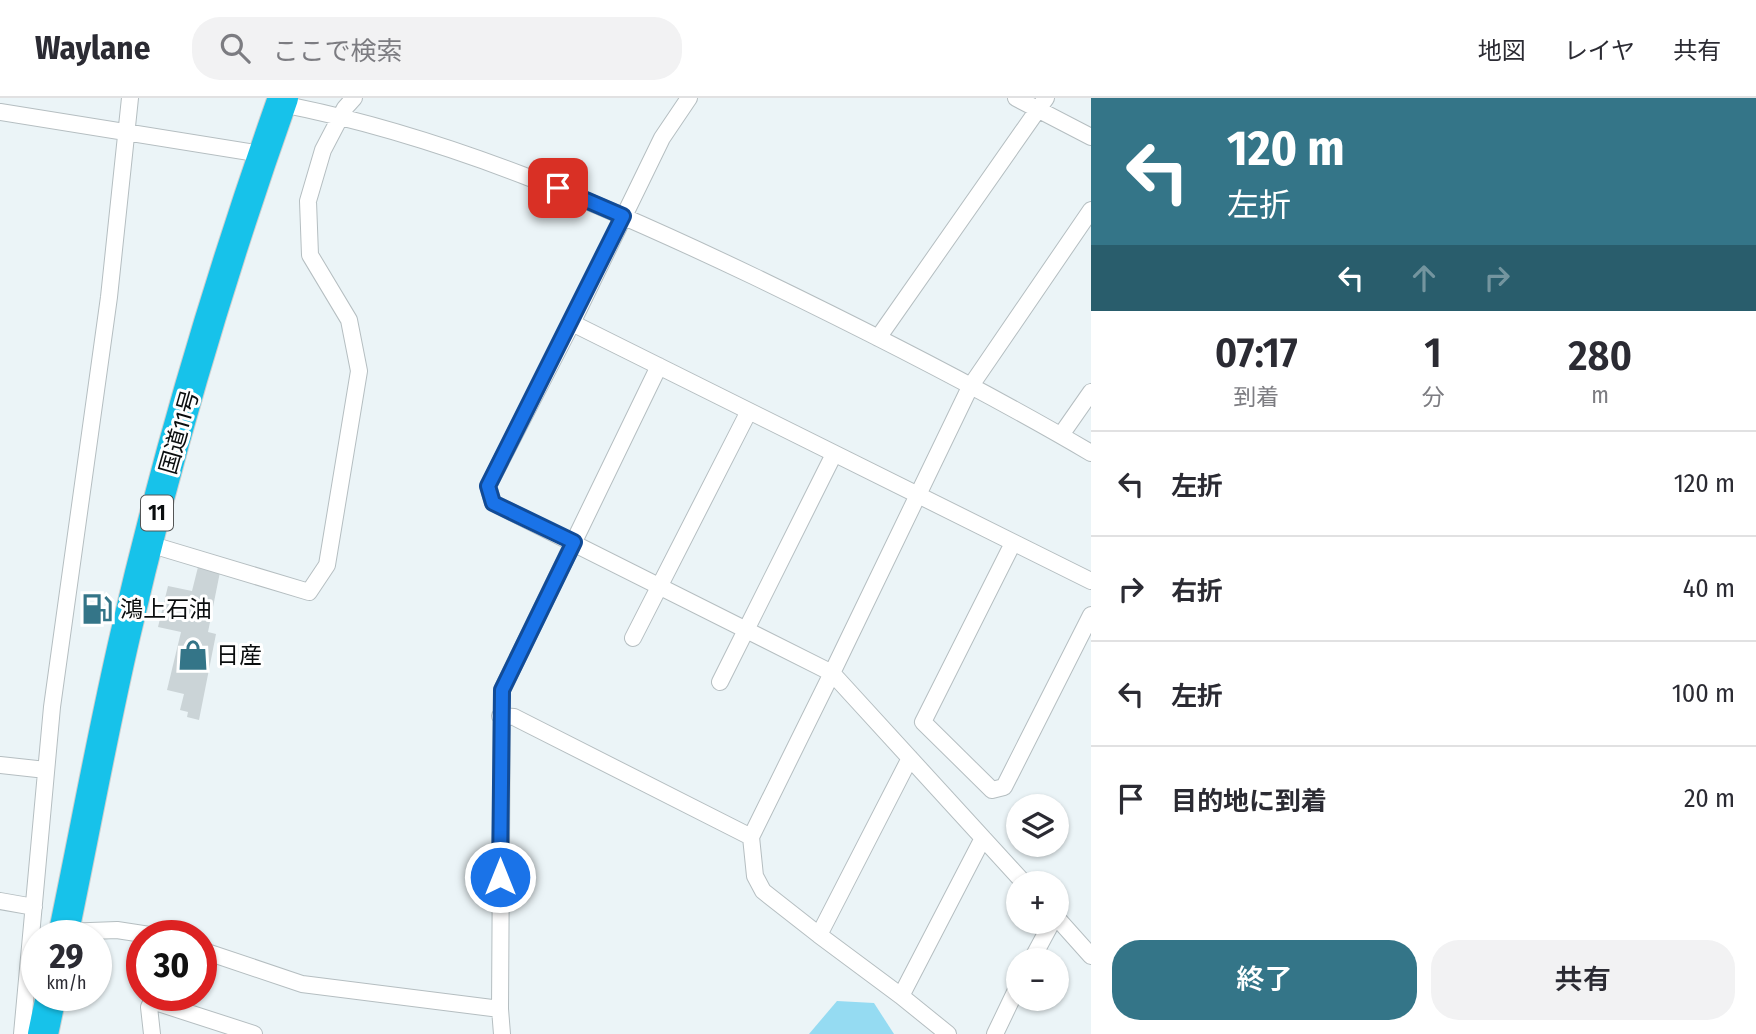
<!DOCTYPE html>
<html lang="ja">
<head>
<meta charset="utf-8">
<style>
  :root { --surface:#fff; --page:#f2f2f3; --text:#2b2b33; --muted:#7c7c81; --line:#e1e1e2; --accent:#347588 }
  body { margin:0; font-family:"Fira Sans Condensed","Noto Sans JP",sans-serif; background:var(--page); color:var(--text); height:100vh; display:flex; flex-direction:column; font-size:26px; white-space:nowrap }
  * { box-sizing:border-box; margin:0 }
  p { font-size:23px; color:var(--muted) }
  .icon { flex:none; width:38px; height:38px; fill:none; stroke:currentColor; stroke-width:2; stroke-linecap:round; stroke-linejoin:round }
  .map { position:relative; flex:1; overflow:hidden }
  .drawer { display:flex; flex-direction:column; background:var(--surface); width:665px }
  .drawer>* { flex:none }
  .banner { background:#347588; color:#fff; overflow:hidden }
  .buttons { position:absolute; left:1006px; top:696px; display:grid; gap:14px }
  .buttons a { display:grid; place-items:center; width:63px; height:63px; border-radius:50%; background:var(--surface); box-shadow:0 2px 5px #0004; font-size:35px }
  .speed { position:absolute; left:21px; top:822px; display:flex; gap:14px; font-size:35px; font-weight:700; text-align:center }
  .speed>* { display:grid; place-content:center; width:91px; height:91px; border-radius:50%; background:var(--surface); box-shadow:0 2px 5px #0004; line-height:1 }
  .speed small { font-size:18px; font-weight:400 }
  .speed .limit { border:10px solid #d22; background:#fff; color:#111 }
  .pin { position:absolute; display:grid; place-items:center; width:60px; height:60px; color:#fff; margin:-30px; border-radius:14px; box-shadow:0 4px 10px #0006 }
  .me { position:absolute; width:77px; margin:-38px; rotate:0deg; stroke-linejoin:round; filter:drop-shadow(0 0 5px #0008) }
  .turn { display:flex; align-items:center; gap:24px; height:147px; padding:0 21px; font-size:32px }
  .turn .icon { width:91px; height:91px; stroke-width:2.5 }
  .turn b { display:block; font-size:49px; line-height:60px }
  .lanes { display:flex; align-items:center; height:66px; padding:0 21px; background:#0003; justify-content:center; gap:35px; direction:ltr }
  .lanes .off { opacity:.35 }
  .eta { display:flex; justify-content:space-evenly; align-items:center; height:119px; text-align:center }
  .eta b { font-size:42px; font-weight:600; line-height:49px }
  .action { display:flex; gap:14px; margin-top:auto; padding:14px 21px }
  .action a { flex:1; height:80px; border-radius:28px; background:var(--accent); color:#fff; font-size:28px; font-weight:600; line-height:80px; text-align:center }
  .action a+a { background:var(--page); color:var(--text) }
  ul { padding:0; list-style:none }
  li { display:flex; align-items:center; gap:21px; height:105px; padding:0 21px; border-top:2px solid var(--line) }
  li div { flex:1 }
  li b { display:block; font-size:26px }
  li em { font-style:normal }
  header { display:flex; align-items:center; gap:42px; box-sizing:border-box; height:98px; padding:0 35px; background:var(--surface); border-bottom:2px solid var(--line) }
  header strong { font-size:33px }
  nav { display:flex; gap:38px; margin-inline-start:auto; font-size:24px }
  .search { width:490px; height:63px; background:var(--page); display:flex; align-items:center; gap:18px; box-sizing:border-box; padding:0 24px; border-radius:28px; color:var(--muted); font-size:26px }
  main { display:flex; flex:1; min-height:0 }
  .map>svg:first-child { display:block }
  .green { fill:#95dbf2 }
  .building { fill:#cbd4d7 }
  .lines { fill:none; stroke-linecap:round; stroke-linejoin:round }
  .street-casing { stroke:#b5bec1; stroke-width:18 }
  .highway-casing { stroke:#cecfcf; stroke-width:32 }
  .street { stroke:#fff; stroke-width:16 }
  .highway { stroke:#17c2ea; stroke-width:30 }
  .route-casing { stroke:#114b97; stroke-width:18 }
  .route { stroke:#1a73e8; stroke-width:12 }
  .labels { text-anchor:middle; stroke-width:6; stroke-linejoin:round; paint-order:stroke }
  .shield { fill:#fff; stroke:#545656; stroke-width:2 }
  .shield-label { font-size:21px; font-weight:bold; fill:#0a0d0e }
  .street-label { font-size:23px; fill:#0a0d0e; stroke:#fff }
  .poi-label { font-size:23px; fill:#0a0d0e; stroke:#fff; text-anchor:start }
</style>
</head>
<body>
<header>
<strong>Waylane</strong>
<div class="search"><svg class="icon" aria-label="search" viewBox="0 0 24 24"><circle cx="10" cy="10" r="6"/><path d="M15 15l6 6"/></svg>ここで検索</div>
<nav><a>地図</a><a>レイヤ</a><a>共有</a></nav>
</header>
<main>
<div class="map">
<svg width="1091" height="936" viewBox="0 0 1091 936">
  <rect width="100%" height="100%" fill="#ebf4f7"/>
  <path class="green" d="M837 903 874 905 894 936H809Z"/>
  <path class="building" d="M198 469 220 474 208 534 216 536 199 622 187 619 188 614 180 612 184 596 167 592 181 534 158 529 168 488 192 493Z"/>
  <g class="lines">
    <defs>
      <path id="street" d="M1016 0 1091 39
        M281 6C446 38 602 106 753 178 867 233 982 291 1091 355
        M0 14 262 56
        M1091 112 970 289 832 575 493 405 488 388 572 225C745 311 918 397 1091 483
        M572 225 662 40 689 0
        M878 240 1046 0
        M1061 337 1091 294
        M1013 445 923 624 992 692 1004 689 1091 517
        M149 446 309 494 327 467 359 273 349 222 310 157 308 103 323 52 345 10 354 0
        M633 540 749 313
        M720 584 834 356
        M500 618 514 619 751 739 832 575 1025 786
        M0 667 46 672
        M751 739 755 778 763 793 819 837 910 660
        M0 803 34 809
        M1057 820 1091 858
        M64 834 117 832 156 838
        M819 837 901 898 983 740
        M201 852 302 886 500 911 502 936
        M1031 863 1052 824
        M901 898 948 936
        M500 911 502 592 659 268
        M22 936 52 609 109 199 130 0
        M152 936 149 909 152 903 254 936
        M995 936 1018 888"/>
      <path id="highway" d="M63 838C84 738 102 637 125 538 167 356 221 175 283 0
        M43 936 51 898"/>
    </defs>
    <use href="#street" class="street-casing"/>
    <use href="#highway" class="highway-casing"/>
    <use href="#street" class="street"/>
    <use href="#highway" class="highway"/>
  </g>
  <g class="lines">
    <defs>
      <path id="route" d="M500 779 502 592 574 444 493 405 488 388 623 118 558 90"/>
    </defs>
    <use href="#route" class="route-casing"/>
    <use href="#route" class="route"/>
  </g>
  <defs>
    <symbol id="fuel-bare" viewBox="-9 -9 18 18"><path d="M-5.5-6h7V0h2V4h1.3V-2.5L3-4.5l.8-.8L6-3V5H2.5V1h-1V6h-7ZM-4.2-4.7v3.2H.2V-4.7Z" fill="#347588" stroke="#fff" stroke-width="2.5" paint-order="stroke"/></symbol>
    <symbol id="shop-bare" viewBox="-9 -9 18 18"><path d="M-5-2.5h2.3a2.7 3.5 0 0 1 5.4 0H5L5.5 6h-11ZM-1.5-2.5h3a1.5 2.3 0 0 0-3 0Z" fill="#347588" stroke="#fff" stroke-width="2.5" paint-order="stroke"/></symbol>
  </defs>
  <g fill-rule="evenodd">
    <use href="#fuel-bare" x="75" y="489" width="44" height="44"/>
    <use href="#shop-bare" x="171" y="535" width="44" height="44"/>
  </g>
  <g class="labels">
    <rect class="shield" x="141" y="397.5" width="32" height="35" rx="5"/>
    <g class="shield-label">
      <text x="157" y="422">11</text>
    </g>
    <g class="street-label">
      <text transform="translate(179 334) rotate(-74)" y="8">国道11号</text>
    </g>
    <g class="poi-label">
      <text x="120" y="519">鴻上石油</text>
      <text x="216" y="565">日産</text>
    </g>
  </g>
</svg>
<div class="buttons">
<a><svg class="icon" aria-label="layers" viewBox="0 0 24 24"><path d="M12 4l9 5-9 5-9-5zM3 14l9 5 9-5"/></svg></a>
<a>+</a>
<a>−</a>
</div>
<div class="speed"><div>29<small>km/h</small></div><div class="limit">30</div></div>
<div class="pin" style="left:558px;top:90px;background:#d93025"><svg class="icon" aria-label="arrive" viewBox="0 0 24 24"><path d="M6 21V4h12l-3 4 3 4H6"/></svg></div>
<svg class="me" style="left:500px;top:779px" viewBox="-20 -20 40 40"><circle r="17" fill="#1a73e8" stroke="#fff" stroke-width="3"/><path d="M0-11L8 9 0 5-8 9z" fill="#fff"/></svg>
</div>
<section class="drawer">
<div class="banner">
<div class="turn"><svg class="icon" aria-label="left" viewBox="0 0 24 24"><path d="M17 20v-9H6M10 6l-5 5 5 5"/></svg><div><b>120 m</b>左折</div></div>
<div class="lanes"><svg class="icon" aria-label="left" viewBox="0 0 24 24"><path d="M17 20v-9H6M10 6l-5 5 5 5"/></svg><svg class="icon off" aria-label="ahead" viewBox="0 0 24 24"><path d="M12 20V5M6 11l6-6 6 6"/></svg><svg class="icon off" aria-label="right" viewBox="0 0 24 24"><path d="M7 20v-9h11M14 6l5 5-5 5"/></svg></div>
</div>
<div class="eta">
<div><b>07:17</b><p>到着</p></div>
<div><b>1</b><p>分</p></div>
<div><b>280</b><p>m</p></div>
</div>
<ul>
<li><svg class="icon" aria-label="left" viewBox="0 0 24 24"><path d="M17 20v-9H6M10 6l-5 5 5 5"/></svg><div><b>左折</b></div><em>120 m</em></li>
<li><svg class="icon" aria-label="right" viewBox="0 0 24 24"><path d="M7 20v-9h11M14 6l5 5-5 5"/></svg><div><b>右折</b></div><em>40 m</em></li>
<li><svg class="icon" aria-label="left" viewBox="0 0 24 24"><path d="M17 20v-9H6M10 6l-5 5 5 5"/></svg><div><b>左折</b></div><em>100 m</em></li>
<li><svg class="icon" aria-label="arrive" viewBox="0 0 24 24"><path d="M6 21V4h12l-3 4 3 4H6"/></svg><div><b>目的地に到着</b></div><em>20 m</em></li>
</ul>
<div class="action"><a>終了</a><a>共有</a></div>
</section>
</main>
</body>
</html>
